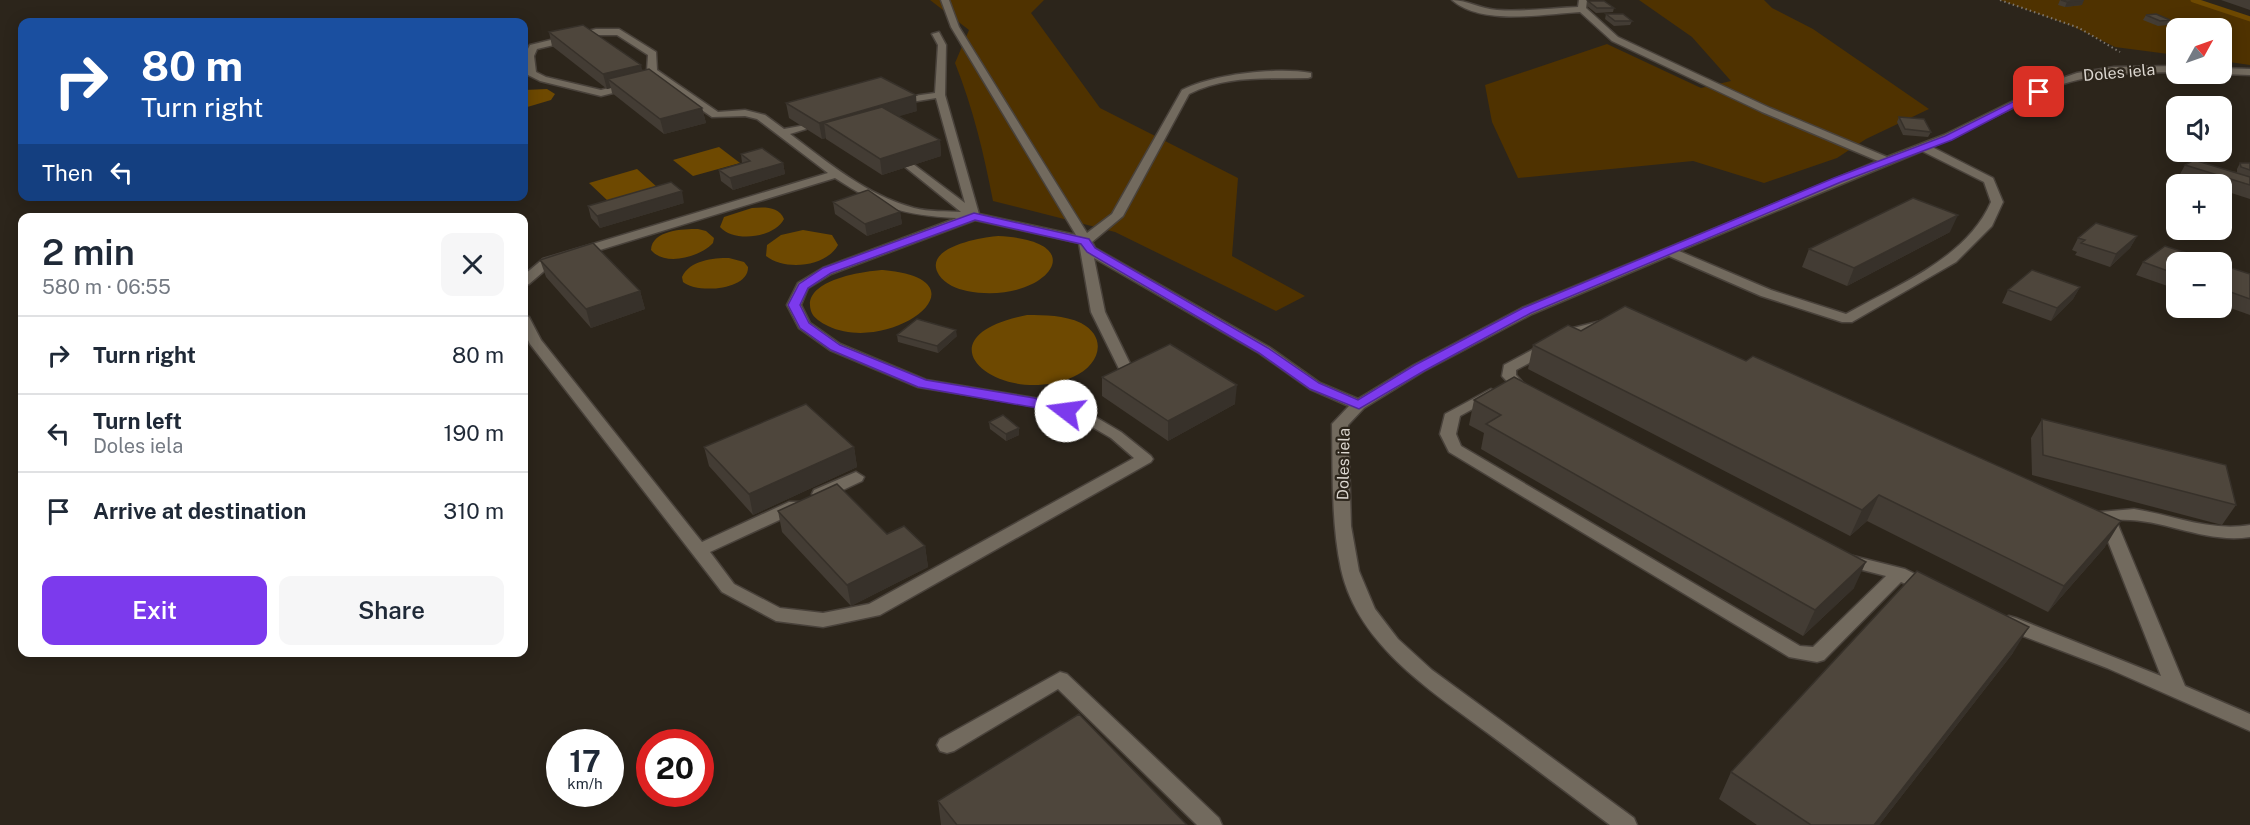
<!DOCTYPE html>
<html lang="en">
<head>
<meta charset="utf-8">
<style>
  :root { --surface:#fff; --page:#f6f6f7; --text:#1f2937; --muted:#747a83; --line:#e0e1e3; --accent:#7c3aed }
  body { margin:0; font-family:"Public Sans",sans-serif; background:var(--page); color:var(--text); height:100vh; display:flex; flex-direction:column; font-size:22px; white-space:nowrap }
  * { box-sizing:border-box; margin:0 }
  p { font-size:20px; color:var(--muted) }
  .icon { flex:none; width:33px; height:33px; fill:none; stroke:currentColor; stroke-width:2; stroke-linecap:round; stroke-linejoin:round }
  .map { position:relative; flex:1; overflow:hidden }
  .panel { position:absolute; left:18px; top:213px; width:510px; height:444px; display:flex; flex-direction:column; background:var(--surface); border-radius:12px; box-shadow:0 3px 15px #0003 }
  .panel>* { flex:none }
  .banner { position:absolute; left:18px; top:18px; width:510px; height:183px; border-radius:12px; box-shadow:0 3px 15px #0003; background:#1a4fa0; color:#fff; overflow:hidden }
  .needle { width:39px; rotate:50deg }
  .controls { position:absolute; left:2166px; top:18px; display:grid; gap:12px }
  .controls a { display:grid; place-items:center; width:66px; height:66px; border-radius:12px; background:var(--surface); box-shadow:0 3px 15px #0003; font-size:30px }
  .speed { position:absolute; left:546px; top:729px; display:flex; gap:12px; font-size:30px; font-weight:700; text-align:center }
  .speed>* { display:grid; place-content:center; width:78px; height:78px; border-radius:50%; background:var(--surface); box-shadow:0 3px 15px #0003; line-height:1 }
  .speed small { font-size:15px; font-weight:400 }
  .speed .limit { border:9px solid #d22; background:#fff; color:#111 }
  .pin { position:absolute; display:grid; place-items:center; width:51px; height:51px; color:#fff; margin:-26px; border-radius:12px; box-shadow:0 3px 9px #0006 }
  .me { position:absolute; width:66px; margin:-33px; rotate:285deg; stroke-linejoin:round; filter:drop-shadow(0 0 4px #0008) }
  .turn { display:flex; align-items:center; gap:21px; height:126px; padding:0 24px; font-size:27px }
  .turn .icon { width:78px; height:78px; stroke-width:2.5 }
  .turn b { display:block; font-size:42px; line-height:51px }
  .then { display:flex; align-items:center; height:57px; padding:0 24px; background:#0003; gap:12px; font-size:22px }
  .round { display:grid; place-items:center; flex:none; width:63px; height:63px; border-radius:12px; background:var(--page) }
  .head { display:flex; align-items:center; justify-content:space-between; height:102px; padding:0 24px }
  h1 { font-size:36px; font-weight:600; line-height:45px }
  .action { display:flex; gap:12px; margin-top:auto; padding:12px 24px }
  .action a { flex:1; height:69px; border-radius:12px; background:var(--accent); color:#fff; font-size:24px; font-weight:600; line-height:69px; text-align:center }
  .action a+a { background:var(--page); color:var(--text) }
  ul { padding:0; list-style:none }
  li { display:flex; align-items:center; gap:18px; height:78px; padding:0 24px; border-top:2px solid var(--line) }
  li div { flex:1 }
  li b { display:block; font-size:22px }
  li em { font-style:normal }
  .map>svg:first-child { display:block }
  .green { fill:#4f3200 }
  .water { fill:#6e4901 }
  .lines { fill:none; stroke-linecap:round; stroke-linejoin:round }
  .stream { stroke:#6e4901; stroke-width:5 }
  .minor-casing { stroke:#49423b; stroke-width:3 }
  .path { stroke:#7d776f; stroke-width:2; stroke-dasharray:1.5 3; stroke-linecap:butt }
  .minor { fill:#726a5e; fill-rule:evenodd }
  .wall { fill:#433c34 }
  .shaded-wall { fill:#37312a }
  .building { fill:#4e463c; stroke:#37312a; stroke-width:1.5 }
  .route { fill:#7c3aed; stroke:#51269a; stroke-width:1.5 }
  .labels { text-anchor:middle; stroke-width:4.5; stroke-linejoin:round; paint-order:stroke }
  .street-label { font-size:16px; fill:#dcd7d0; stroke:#2c251b }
</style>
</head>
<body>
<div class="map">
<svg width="2250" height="825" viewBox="0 0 2250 825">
  <rect width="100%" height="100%" fill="#2c251b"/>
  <path class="green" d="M930 0H1044L1031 13 1100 108 1238 178 1232 256 1305 296 1276 311 1115 232 993 201C984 154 973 108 955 63L969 30Z
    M1639 0H1764L1772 8 1813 29 1929 109 1866 139 1837 158 1764 183 1693 161 1518 178 1492 122 1485 85 1607 44 1701 88 1731 81 1692 37Z
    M2000 0H2193L2250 19V65L2222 61V28H2176V55L2115 47 2072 26Z"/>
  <path class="water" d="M547 89 555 94 551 100 524 108V90Z
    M719 147 740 163 693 176 673 160Z
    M637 169 657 187 608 201 589 183Z
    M752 208C764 207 779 206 784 219 774 238 734 243 720 227L724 217Z
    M698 229 706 231 714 238 713 243C700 257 665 267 651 250 652 230 683 229 698 229Z
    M803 230 832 235 838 245C826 267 785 271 766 256L767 245 781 235Z
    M998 236C1100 241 1042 306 967 291 957 289 945 284 939 275 921 247 983 237 998 236Z
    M729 258 744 262 748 267C749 290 697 294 683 282L682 277C690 260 713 258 729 258Z
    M883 270C993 280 890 356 828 326 822 323 813 318 811 311 801 280 864 271 883 270Z
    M1027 315C1045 315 1064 315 1081 323 1109 338 1099 366 1073 377 999 409 913 337 1027 315Z"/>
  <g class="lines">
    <path class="stream" d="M2193 0 2250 19"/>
    <defs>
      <path id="minor" d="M941 0H949L959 27 1087 233 1112 214 1182 90C1214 74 1276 67 1311 73V77L1308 78C1267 79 1226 75 1189 94L1123 216 1092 242 1095 248 1269 347 1320 383 1358 399 1414 365 1522 308 1878 161 1762 112 1612 41 1580 12C1544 14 1481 26 1452 0 1467 0 1481 9 1497 10 1524 12 1551 8 1578 7L1579 0H1587L1586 8 1618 37 1770 108 1887 157 1944 135 2054 81 2077 73 2114 67 2176 66V72C2136 73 2099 72 2060 85L1932 147 1993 178 2003 202 1992 226 1956 262 1852 322H1842L1761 296 1669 256 1532 314 1424 371 1364 408 1348 425 1351 526 1359 571 1375 609 1398 639 1432 670 1634 818 1637 825H1610C1571 796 1532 766 1493 737 1435 693 1358 647 1341 569 1331 522 1333 472 1332 424L1349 406 1310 389 1259 353 1094 258 1105 312 1136 376 1134 379H1124L1091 312 1079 243 975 220 831 274 808 288 801 305 810 323 840 344 926 380 1034 398 1087 412 1121 432 1151 456 1153 459 1151 462 880 615 823 627 776 621 722 592 530 344 524 332V316L529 317 541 340 702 542 789 502H801L803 506 801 510 710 552 734 584 780 608 823 613 869 604 1134 458 1111 438 1077 418 1033 406 918 387 830 350 799 328 787 305 798 283 823 268 957 218C902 215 881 208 835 178L551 265 529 284 524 285V275L543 259 828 173 757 119 745 116 712 117 660 81 601 96 540 81 528 75 524 56 530 45 596 29H619L656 52 657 70 718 112 745 110 765 115 784 129 806 125V129L790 134C829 163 866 195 914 208 929 212 946 211 961 212L904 166 913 164 965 203 936 98 899 104 894 101 899 98 935 93 938 45 932 34 939 32 946 45 945 95 979 214 1076 235 951 27ZM596 35H617L648 55 647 71 654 76 601 90 546 77 536 72 534 56 537 49ZM1922 151 1984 182 1991 202C1966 259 1897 285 1846 314L1771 290 1679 251Z
        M2222 68 2250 69V75L2222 74Z
        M1605 320 1612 324 1610 327 1583 334 1516 370V375L1527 387 1525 390H1515L1502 376 1504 365 1573 328Z
        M1491 389 1498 393 1496 396 1460 416 1456 434 1461 446 1800 646 1813 647 1886 576 1839 564 1836 560 1839 556 1845 554 1905 569 1933 583 1936 587 1933 591 1927 593 1901 582 1824 660 1817 662 1789 657 1449 452 1440 434 1445 414Z
        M856 472 864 477 862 481 826 498 820 499 812 494 814 490Z
        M2134 509C2173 515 2210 532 2250 525V537C2203 544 2162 517 2116 520L2185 686 2250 714V731L2107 668 2002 628 2000 623 2002 618 2009 616 2016 618 2161 676 2098 516 2100 512Z
        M1060 672 1067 674 1219 818 1222 825H1197L1058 689 954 751 947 753 940 751 937 745 940 739Z"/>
    </defs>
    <use href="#minor" class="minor-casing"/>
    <path class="path" d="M2000 0 2079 28 2120 52"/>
    <use href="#minor" class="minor"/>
  </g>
  <path class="wall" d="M2060 0 2082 5 2065 7 2058 5Z
    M2221 0H2250V10Z
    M1588 1 1614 8 1613 12 1596 13 1587 6Z
    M1606 14 1632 21 1630 25 1614 26 1605 19Z
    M2146 15 2170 20 2168 25 2158 26 2143 20Z
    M549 32 643 70 702 108 706 123 664 134 612 93 611 88 607 89 552 46Z
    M786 103 917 111 898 116 940 140 941 156 882 175 826 139V138L822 139 789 118Z
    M1899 117 1931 132 1928 137 1903 135 1897 122Z
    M741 154 783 163 785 174 733 190 721 181 719 170 742 163Z
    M2240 163H2250V199L2222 190V184H2205L2179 176 2185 165 2237 172V169Z
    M833 202 900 212 902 224 867 236 835 214Z
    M684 203 600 228 591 218 588 206Z
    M1950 232 1847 286 1802 267 1809 249Z
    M2137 236 2130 248 2110 267 2075 255 2077 252 2072 250 2078 238Z
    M540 260 640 291 645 309 591 328 546 277Z
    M2143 262H2176V289L2136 275Z
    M2222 265 2250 274V315L2222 305Z
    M2080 287 2073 299 2051 321 2002 303 2008 290Z
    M1581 331 1746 361 2105 547 2048 612 1867 521 1850 536 1528 369 1533 345Z
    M897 335 957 336 938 353 898 342Z
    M1102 377 1235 404 1168 441 1102 396Z
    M1474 400 1854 588 1803 636 1481 449 1484 433 1469 425Z
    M2042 419 2236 505 2222 525 2032 475 2031 438Z
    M989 422 1019 428V435L1006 441 990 429Z
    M704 447H854L857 467 753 515 709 466Z
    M778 511 887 534 925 546 928 567 851 606 782 532Z
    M2013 653 1879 825H1757L1719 799 1731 772Z
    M938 801 1187 825H941Z"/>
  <path class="shaded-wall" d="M2084 0 2082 5 2065 7 2067 2Z
    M641 65 645 80 608 79 611 88 607 89 603 74Z
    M916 95 917 111 840 134 824 123 826 138 822 139 819 123Z
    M702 108 706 123 664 134 660 119Z
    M940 140 941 156 882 175 880 159Z
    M783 163 785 174 733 190 730 178Z
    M682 191 684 203 600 228 597 216Z
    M900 212 902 224 867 236 865 224Z
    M1958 215 1950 232 1847 286 1854 268Z
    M2137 236 2130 248 2110 267 2116 254Z
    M2080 287 2073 299 2051 321 2057 308Z
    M640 291 645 309 591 328 586 309Z
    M956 330 957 336 938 353 937 346Z
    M1237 385 1235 404 1168 441V421Z
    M1019 428V435L1006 441V434Z
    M854 447 857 467 753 515 749 494Z
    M1879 495 1867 521 1850 536 1862 510Z
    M2121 521 2105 547 2048 612 2064 586Z
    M925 546 928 567 851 606 847 585Z
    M1866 562 1854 588 1803 636 1815 610Z
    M2029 627 2013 653 1879 825H1874Z"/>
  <path class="building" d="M2061 0H2084L2067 2Z
    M1588 1H1604L1614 8H1597Z
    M1606 14H1623L1632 21H1615Z
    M2156 14 2170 20 2160 21 2146 15Z
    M583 25 641 65 603 74 549 32Z
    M649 69 702 108 660 119 608 79Z
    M881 77 916 95 819 123 786 103Z
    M882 107 940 140 880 159 824 123Z
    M1899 117 1924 119 1931 132 1905 129Z
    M762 148 783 163 730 178 719 170 750 161 741 154Z
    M2194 160 2250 177V185L2185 165Z
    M2240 163H2250V170L2241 167Z
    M671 182 682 191 597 216 588 206Z
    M868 190 900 212 865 224 833 202Z
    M1913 198 1958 215 1854 268 1809 249Z
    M2096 223 2137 236 2116 254 2081 243 2085 240 2078 238Z
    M593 243 640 291 586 309 540 260Z
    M2165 246 2215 262H2176V274L2143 262Z
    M2222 265 2250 274V299L2222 289Z
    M2032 270 2080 287 2057 308 2008 290Z
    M1625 306 1746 361 1753 356 2121 521 2064 586 1879 495 1862 510 1533 345 1568 325 1581 331Z
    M917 319 956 330 937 346 897 335Z
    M1170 344 1237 385 1168 421 1102 377Z
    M1514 377 1866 562 1815 610 1486 424 1501 415 1474 400Z
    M806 404 854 447 749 494 704 447Z
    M1003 415 1019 428 1006 434 989 422Z
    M2042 419 2226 465 2236 505 2043 455Z
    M837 484 887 534 904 526 925 546 847 585 778 511Z
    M1917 571 2029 627 1874 825H1811L1731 772Z
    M1079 714 1187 825H957L938 801Z"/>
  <path class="route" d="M2039 89 2043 92 2042 93 1952 140 1841 182 1531 313 1424 371 1359 409 1310 389 1259 353 1087 252 1081 244 975 220 831 273 808 288 800 305 809 323 840 345 926 380 1034 398 1071 408V414L918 387 831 350 800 328 788 305 799 284 823 268 974 213 1089 239 1095 248 1268 348 1319 383 1358 400 1415 365 1523 308 1834 178 1945 136Z"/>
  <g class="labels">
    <g class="street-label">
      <text transform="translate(2119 72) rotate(-5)" y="6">Doles iela</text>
      <text transform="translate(1343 464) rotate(-89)" y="6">Doles iela</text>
    </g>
  </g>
</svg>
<div class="controls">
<a><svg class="needle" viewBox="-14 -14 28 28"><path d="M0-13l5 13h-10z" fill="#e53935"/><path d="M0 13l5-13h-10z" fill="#747a83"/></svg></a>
<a><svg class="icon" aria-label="sound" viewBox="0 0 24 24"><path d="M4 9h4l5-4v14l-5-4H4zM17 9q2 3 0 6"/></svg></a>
<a>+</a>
<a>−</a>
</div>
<div class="speed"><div>17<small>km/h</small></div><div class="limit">20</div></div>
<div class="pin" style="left:2039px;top:92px;background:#d93025"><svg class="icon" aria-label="arrive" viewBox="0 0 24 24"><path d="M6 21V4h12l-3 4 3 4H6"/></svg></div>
<svg class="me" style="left:1066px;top:411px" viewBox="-20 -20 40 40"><circle r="19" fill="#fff"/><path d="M0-13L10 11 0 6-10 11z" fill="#7c3aed"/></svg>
<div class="banner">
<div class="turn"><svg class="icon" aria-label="right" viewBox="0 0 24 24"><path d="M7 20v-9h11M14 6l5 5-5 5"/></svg><div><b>80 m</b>Turn right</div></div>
<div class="then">Then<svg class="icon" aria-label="left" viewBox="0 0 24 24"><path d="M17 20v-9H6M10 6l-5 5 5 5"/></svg></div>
</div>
<section class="panel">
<div class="head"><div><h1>2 min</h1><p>580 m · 06:55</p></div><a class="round"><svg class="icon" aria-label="close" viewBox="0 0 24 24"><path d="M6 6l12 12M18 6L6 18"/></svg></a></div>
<ul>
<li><svg class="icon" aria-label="right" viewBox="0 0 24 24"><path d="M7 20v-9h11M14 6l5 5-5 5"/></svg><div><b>Turn right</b></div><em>80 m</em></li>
<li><svg class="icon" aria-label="left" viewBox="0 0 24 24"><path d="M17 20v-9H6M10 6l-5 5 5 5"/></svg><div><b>Turn left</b><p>Doles iela</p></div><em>190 m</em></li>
<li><svg class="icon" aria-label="arrive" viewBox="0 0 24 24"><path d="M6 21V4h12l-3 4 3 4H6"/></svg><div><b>Arrive at destination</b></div><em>310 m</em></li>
</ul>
<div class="action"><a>Exit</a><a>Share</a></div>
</section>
</div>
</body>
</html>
